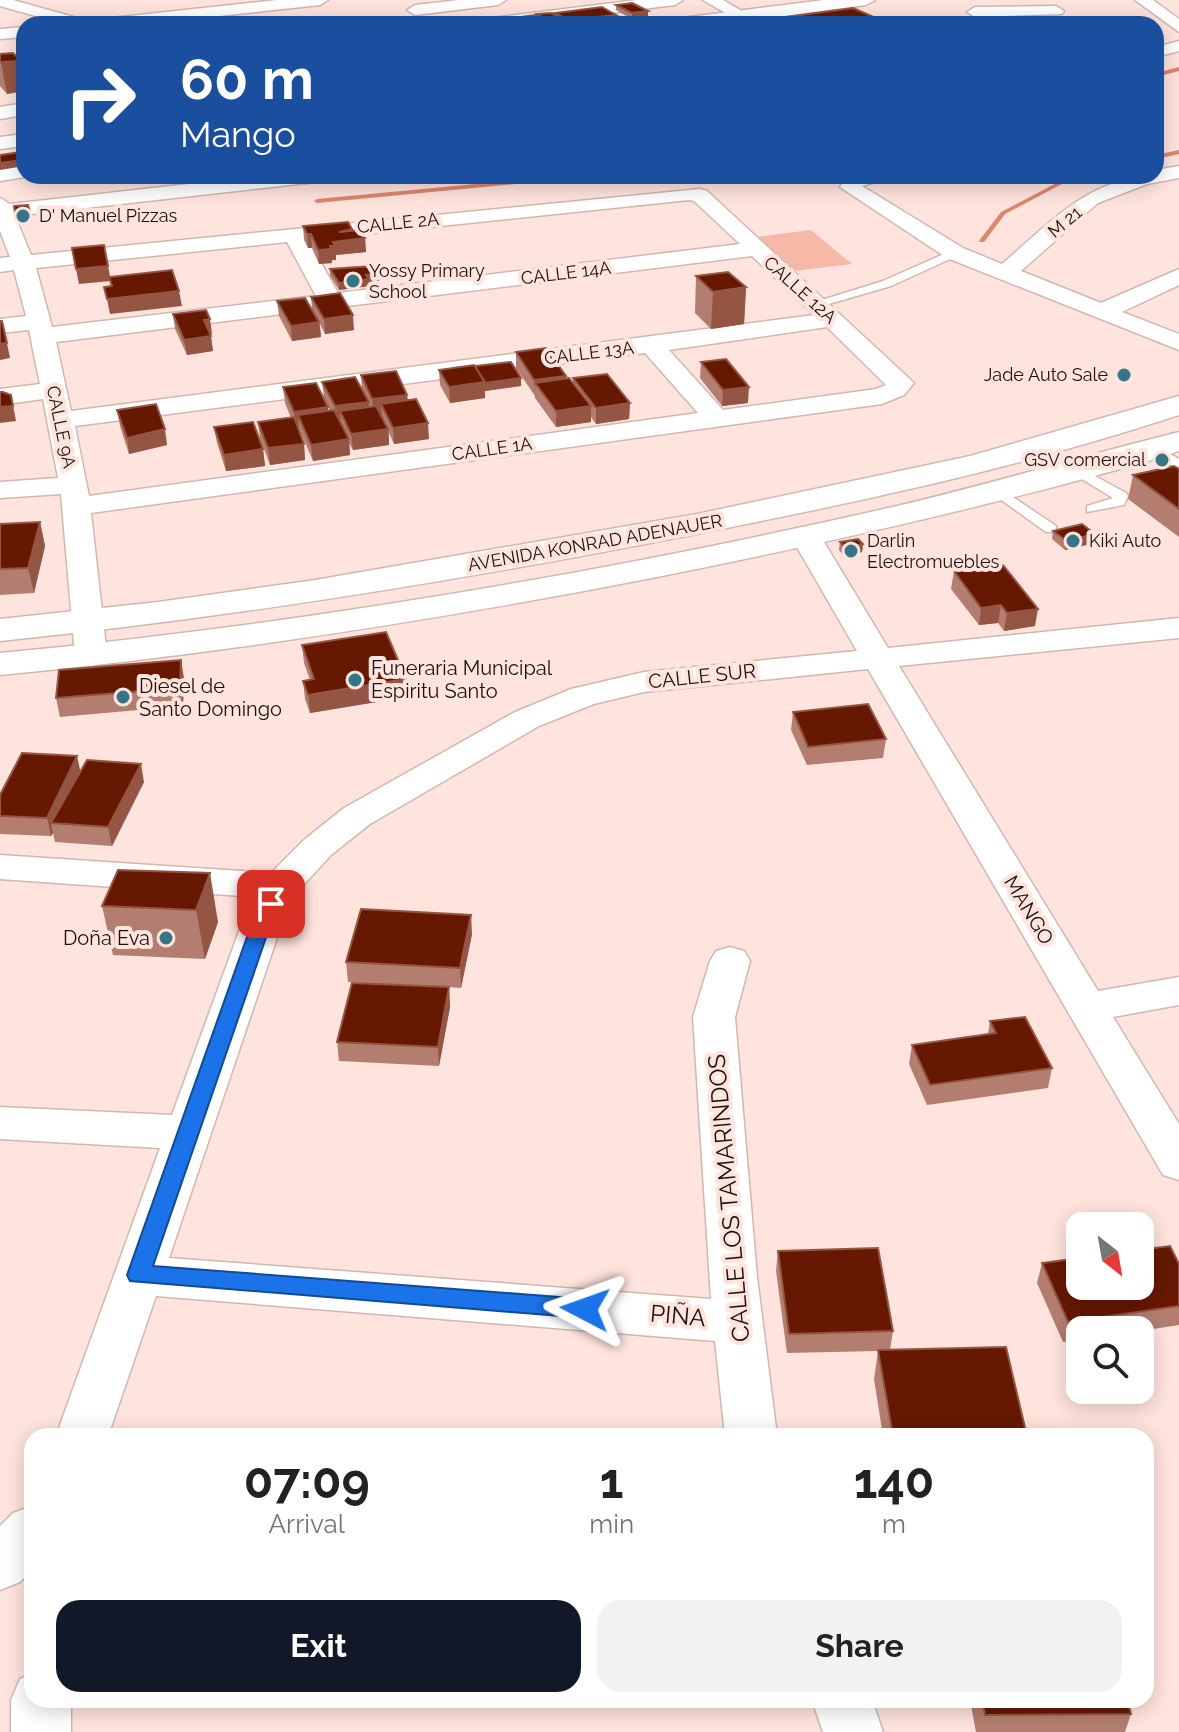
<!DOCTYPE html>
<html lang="en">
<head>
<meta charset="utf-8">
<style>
  :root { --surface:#fff; --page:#f2f2f2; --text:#222; --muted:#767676; --accent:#111827 }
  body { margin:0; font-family:Raleway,sans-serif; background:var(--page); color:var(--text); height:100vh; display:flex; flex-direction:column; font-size:30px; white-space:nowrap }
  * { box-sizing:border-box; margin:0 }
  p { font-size:26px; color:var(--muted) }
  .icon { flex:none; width:44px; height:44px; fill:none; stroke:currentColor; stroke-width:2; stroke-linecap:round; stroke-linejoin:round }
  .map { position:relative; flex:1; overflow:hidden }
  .sheet { position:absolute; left:24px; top:1428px; width:1130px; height:280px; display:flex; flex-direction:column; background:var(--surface); border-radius:24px; box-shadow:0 4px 20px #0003 }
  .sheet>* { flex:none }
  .guide { position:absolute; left:16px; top:16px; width:1148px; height:168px; border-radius:24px; box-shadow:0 4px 20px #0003; background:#1a4fa0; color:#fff; overflow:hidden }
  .needle { width:52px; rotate:149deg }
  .tools { position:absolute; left:1066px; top:1212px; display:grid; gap:16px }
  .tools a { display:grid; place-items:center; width:88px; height:88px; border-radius:16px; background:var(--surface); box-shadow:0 4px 20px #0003; font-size:40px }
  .pin { position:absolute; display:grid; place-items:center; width:68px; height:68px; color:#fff; margin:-34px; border-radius:16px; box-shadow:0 4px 12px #0006 }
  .me { position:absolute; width:88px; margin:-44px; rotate:274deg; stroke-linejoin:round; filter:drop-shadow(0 0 6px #0008) }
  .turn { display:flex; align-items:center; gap:28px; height:168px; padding:0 32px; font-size:36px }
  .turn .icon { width:104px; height:104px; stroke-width:2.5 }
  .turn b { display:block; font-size:56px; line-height:68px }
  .eta { display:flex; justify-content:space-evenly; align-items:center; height:136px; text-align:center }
  .eta b { font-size:48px; font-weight:700; line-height:56px }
  .action { display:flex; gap:16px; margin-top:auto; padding:16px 32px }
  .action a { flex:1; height:92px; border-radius:24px; background:var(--accent); color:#fff; font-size:32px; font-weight:700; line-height:92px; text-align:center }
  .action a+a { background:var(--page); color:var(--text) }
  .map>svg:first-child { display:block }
  .green { fill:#f6b9a8 }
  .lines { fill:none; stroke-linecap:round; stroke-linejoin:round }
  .stream { fill:#df856d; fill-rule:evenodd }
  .service-casing { stroke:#d1b7b0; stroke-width:3 }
  .minor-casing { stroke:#d1b7b0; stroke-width:3 }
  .tertiary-casing { stroke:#d1b7b0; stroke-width:3 }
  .primary-casing { stroke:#d1b7b0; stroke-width:3 }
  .service { fill:#fff; fill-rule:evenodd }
  .minor { fill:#fff; fill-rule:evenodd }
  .tertiary { fill:#fff; fill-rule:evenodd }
  .primary { fill:#fff; fill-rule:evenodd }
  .wall { fill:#b37e6f }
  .shaded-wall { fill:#955543 }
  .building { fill:#671801; stroke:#955543; stroke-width:2 }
  .route { fill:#1a73e8; stroke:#114b97; stroke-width:2 }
  .poi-dot { fill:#347688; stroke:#ffe4dd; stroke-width:3 }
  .labels { text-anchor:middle; stroke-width:8; stroke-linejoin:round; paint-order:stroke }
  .far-poi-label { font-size:18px; fill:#1a120f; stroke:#ffe4dd; text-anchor:start }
  .far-street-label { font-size:18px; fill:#1a120f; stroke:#ffe4dd }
  .poi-label { font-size:20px; fill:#1a120f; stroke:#ffe4dd; text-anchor:start }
  .street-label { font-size:20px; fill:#1a120f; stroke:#ffe4dd }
  .near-street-label { font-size:24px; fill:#1a120f; stroke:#ffe4dd }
</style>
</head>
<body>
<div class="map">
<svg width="1179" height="1732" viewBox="0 0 1179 1732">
  <rect width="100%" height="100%" fill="#ffe4dd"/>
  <path class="green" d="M811 230 852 264 793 271 755 237Z"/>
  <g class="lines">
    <path class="stream" d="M1179 67V71L1156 77V73Z
      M1179 150V154L1156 159V155Z
      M559 176H580L577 178 317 203 314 201 317 199Z
      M1070 176H1077L1005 214 984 242H980L979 241 1001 212Z"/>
    <defs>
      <path id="service" d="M955 249 961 253 959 255 891 286 815 308 809 304 883 281Z
        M1155 446 1179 459V469L1150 453V447Z
        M1077 466 1126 493 1128 496 1124 505 1087 512V506L1113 498 1072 473V467Z
        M998 487 1056 526V532H1046L993 494V488Z"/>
      <path id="minor" d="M0 0H13L88 21 90 24H64L0 6Z
        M277 0H328L320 5 146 24H94L102 19Z
        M459 0H506L498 5 415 15 407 10 415 5Z
        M637 0H683L675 5 522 24H475L483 19Z
        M703 0H723L764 24H744Z
        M1135 0H1153L1179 19V32Z
        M1056 6 1064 11 1062 14 975 17 967 12 975 7Z
        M24 27V37L0 39V29Z
        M1179 41V51L1156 57V47Z
        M24 134V146L0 149V137Z
        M24 166V176H31L0 181V169Z
        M1179 166V178L1147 184 1098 203 1021 271 1101 303 1179 269V285L1122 312 1179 334V350L947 258 840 187 845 178 884 176 881 180 862 186 963 248 1002 264C1049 224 1090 176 1156 176V170Z
        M261 176H326L316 182 15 216 31 255 700 189 707 191 914 383 904 395 882 404 91 513 107 656 103 663 91 666 79 663 75 656 61 494 0 498V482L58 478 43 399 0 405V389L40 384 29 330 0 333V319L26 316 14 270 0 272V258L10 257 0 231V198L10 204ZM689 200 694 201 740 244 338 293 308 240ZM287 242 316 296 52 327 36 268ZM752 256 814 315 71 411 56 342ZM827 327 886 385 876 389 723 410 669 350ZM645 353 698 413 89 496 75 426Z
        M806 528 816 531 821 537 888 648 1179 618V638L899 666 1098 991 1179 977V1005L1113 1017 1179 1124V1180L1163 1175 868 669 644 692 594 704 539 726 370 824 331 855 297 892 282 923 169 1258 711 1299 693 1017 710 961 716 951 730 947 744 951 750 961 735 1017 757 1277 777 1436H725L715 1341 156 1296 108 1436H56L160 1148 0 1139V1107L172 1115 242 923 256 897 0 879V855L271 873 305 839 344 808 515 712 571 689 644 672 857 651 791 537 796 531Z
        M32 1506V1569L20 1582 0 1590V1526L13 1513Z
        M32 1674V1700H71V1732H11V1700L20 1679Z
        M812 1700H872L883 1732H823Z"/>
      <path id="tertiary" d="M824 0H875L866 5 724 24H672L681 18Z
        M24 103V115L0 119V107Z"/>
      <path id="primary" d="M1179 396V415C1004 473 825 509 645 544 431 585 217 619 0 641V619L158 602 315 580 697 514 970 456Z
        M1179 432V451L1159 458C992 506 822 544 652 578 436 620 219 654 0 675V653C294 625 587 576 875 511 978 488 1078 457 1179 432Z"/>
    </defs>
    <use href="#service" class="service-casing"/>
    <use href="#minor" class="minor-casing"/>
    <use href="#tertiary" class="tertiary-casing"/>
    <use href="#primary" class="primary-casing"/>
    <use href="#service" class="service"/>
    <use href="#minor" class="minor"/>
    <use href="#tertiary" class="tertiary"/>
    <use href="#primary" class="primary"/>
  </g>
  <path class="wall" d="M616 5 648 11V16L632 19 616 10Z
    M555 13 616 20 586 24H501V19H520V17L538 16 537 14 555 15Z
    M778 18 878 19V24H778Z
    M0 54 21 61 24 79V91L7 94 0 86Z
    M303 226 352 231 365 238 366 252 336 255V260H332V263L319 264 312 248H308L304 240Z
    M330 269 379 273V281L369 282 370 286 339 290 330 276Z
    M696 276 746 287 744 324 711 329 695 313Z
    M311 297 354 330 325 334 320 324 321 337 292 341 279 316 277 301 312 310Z
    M173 314 212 334H210L213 351 187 355 175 329Z
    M516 352 566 378 573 384V378L630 403 629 419 596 424 591 417V422L556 427 535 398V396L516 368Z
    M701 362 748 403 722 406 700 378Z
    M439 370 521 378V386L485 391V398L450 403 440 385Z
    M361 375 407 395 408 400 429 439 394 444 389 433V445L353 450 349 443 350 455 313 461 300 431 299 427H298L304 444 305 460 270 465 260 438 258 422 291 418 285 403 283 387 328 407V411H330L324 397 322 382 362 390Z
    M117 410 167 445 129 454 120 426Z
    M214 427 263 449 265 466 226 471 217 443Z
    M1179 469V537L1128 499 1133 475Z
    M40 522 45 546 34 593 0 595V524Z
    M1053 531 1095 534 1094 543 1065 550 1052 539Z
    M840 542 863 544 862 552 844 556 839 550Z
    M954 571 1035 626 1004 631 998 623 979 625 951 589Z
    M302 645 406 679 407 697 310 713 305 699 303 681 310 680 304 663Z
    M184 678 183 706 60 717 56 698Z
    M793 712 886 739 883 758 807 765 791 730Z
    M81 770 144 782 112 846 55 842 53 833 51 836 0 834V795Z
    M118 870 218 922 205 959 113 955 102 906Z
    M472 934 461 988 449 987 450 1007 439 1066 339 1061 337 1042 443 987 348 982 346 962Z
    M990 1021 1052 1068 1048 1088 927 1105 909 1064 912 1045 988 1034Z
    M778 1251 893 1331 890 1350 1027 1436H883L874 1379 878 1351 787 1353 776 1271Z
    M1042 1263 1179 1264V1325L1140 1331 1080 1330V1340L1063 1342 1037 1283Z
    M970 1700H1128L1131 1714 1125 1732H976Z"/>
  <path class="shaded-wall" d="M648 11V16L632 19V13Z
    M616 15V20L586 24H569V20Z
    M878 19V24H838Z
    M565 21V24H551V22Z
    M21 61 24 79V91L7 94 1 63Z
    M24 160V166L0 170V163Z
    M30 212 31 218 17 220 15 213Z
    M352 229 353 240 365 238 366 252 336 255V260H332V263L319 264 318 250 330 246 339 232Z
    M307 234H311L312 248H308Z
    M108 266 111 281 79 284 76 269Z
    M379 273V281L369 282 370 286 339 290V283L366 275Z
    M746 287 744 324 711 329 713 292Z
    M179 291 182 306 110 314 107 299Z
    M353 315 354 330 325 334 324 319Z
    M210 319 212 334 206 335 204 320Z
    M319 322 321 337 292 341 291 326Z
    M211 336 213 351 187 355 184 340Z
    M7 343 10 358 0 360V344Z
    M566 376 567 391 535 383V396L534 380Z
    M521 378V386L485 391V398L450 403 449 387Z
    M749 387 748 403 722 406 723 390Z
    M11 395 16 421 0 423V407Z
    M407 395 408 411 381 404 382 414 373 415 372 399Z
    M369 402 370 418 340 411 341 422H336L335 406Z
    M630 403 629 419 596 424V408Z
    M591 406V422L556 427V411Z
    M328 407 330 423 298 415 299 427 296 428 294 412Z
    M428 423 429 439 394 444 393 428Z
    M165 429 167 445 129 454 127 438Z
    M388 429 389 445 353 450 351 434Z
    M349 439 350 455 313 461 311 445Z
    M304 444 305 460 270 465 268 448Z
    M263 449 265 466 226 471 224 455Z
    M40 522 45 546 34 593 28 568Z
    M1095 534 1094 543 1065 550 1067 541Z
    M863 544 862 552 844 556 845 547Z
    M1001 605 998 623 979 625 981 608Z
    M1038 609 1035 626 1004 631 1007 613Z
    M181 660 184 678 183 706 180 688Z
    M406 679 407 697 310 713 308 695Z
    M77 756 81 774 51 823 53 833 51 836 47 818Z
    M141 764 144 782 112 846 108 827Z
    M210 873 218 922 205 959 196 910Z
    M471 915 472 934 461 988 460 968Z
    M449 987 450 1007 439 1066 438 1047Z"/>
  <path class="building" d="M632 3 648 11 632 13 616 5Z
    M602 7 616 15 569 20 555 13Z
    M853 8 878 19 838 24H791L778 18Z
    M551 13 565 21 551 22 537 14Z
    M535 15 549 23 532 24 520 17Z
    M516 17 528 24H509L501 19Z
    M382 21 388 24H358Z
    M13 53 21 61 0 62V54Z
    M21 152 24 155V160L0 163V155Z
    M28 205 30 212 15 213 14 206Z
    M348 222 352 229 339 232 360 230 365 238 333 242 335 246H330L331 249 318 250 311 234H307L303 226Z
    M104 245 108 266 76 269 72 248Z
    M374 266 379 273 366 275 369 279 339 283 330 269Z
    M172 270 179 291 107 299 104 287 112 286 109 277Z
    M728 272 746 287 713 292 696 276Z
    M340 293 353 315 324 319 311 297Z
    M305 298 319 322 291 326 277 301Z
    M206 310 210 319 204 320 211 336 184 340 173 314Z
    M0 321H2L7 343 0 344Z
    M546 348 566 376 534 380 516 352Z
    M726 359 749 387 723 390 701 362Z
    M511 362 521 378 485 383 475 366Z
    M474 365 485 382 449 387 439 370Z
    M396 371 407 395 372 399 361 375Z
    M607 374 630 403 596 408 573 378Z
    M355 377 369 402 335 406 322 382Z
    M569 378 591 406 556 411 535 383Z
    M316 383 328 407 294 412 283 387Z
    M0 392H3L11 395 13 406 0 407Z
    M416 399 428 423 393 428 381 404Z
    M156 404 165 429 127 438 117 410Z
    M376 406 388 429 351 434 340 411Z
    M334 410 349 439 311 445 298 415Z
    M294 417 304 444 268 448 258 422Z
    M253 422 263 449 224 455 214 427Z
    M1174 466 1179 469V509L1133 475Z
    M40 522 28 568 0 569V524Z
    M1082 524 1095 534 1067 541 1053 531Z
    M858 539 863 544 845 547 840 542Z
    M1003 565 1038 609 1007 613 1001 605 981 608 954 571Z
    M386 632 406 679 308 695 303 681 314 679 302 645Z
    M181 660 180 688 56 698 59 670Z
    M868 704 886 739 808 747 793 712Z
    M22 753 77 756 47 818 0 816V795Z
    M87 760 141 764 108 827 51 823Z
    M118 870 210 873 196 910 102 906Z
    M361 909 471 915 460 968 346 962Z
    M352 983 449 987 438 1047 337 1042Z
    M1025 1017 1052 1068 930 1085 912 1045 996 1033 990 1021Z
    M1170 1246 1179 1264V1306L1068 1322 1042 1263 1080 1258V1286H1140V1250Z
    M878 1248 893 1331 789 1334 778 1251Z
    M1006 1347 1027 1436H893L878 1350Z
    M982 1700H1128L1131 1714 985 1715Z"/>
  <path class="route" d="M271 898 281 904 271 923 153 1266 585 1299 594 1302 597 1309 594 1316 585 1318 130 1281 127 1275 252 923 265 900Z"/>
  <g class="poi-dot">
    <circle cx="23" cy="216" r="8"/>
    <circle cx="353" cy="281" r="8"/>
    <circle cx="1124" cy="375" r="8"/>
    <circle cx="1162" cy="460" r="8"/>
    <circle cx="1073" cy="541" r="8"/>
    <circle cx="851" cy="551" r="8"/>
    <circle cx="355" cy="680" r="8"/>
    <circle cx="123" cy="697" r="8"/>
    <circle cx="166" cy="938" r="8"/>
  </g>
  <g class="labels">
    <g class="far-poi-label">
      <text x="39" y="222">D' Manuel Pizzas</text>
      <text x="369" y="277">Yossy Primary<tspan x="369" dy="21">School</tspan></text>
      <text x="1108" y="381" text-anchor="end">Jade Auto Sale</text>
      <text x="1146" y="466" text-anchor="end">GSV comercial</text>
      <text x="867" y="547">Darlin<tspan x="867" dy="21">Electromuebles</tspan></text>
      <text x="1089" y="547">Kiki Auto</text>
    </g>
    <g class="far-street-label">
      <text transform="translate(1065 222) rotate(-40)" y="6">M 21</text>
      <text transform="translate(398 223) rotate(-6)" y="6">CALLE 2A</text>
      <text transform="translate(566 273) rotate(-7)" y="6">CALLE 14A</text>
      <text transform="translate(800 290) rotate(42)" y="6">CALLE 12A</text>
      <text transform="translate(589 353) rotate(-7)" y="6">CALLE 13A</text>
      <text transform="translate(61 427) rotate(78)" y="6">CALLE 9A</text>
      <text transform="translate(492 449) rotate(-8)" y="6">CALLE 1A</text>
      <text transform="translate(595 543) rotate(-10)" y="6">AVENIDA KONRAD ADENAUER</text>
    </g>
    <g class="poi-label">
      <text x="371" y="675">Funeraria Municipal<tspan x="371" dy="23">Espiritu Santo</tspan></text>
      <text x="139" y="693">Diesel de<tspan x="139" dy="23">Santo Domingo</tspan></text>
      <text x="150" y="945" text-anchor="end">Doña Eva</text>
    </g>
    <g class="street-label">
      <text transform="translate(702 676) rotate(-6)" y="7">CALLE SUR</text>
      <text transform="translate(1029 910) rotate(59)" y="7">MANGO</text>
    </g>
    <g class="near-street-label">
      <text transform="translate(729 1198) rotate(-95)" y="8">CALLE LOS TAMARINDOS</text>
      <text transform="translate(678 1316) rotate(5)" y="8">PIÑA</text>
    </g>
  </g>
</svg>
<div class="tools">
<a><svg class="needle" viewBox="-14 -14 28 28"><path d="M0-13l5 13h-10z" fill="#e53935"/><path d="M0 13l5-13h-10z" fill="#767676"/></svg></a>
<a><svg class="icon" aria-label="search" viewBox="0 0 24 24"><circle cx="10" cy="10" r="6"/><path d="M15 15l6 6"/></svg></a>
</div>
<div class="pin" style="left:271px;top:904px;background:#d93025"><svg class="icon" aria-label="arrive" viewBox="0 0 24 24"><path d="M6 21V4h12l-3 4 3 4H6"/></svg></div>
<svg class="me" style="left:585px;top:1309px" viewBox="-20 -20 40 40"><path d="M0-17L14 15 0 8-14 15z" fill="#1a73e8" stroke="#fff" stroke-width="4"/></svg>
<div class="guide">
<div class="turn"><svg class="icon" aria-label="right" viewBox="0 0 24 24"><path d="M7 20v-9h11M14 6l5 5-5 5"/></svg><div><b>60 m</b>Mango</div></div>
</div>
<section class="sheet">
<div class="eta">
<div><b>07:09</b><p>Arrival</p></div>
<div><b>1</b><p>min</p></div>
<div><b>140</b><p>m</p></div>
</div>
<div class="action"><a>Exit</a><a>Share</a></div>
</section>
</div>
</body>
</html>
